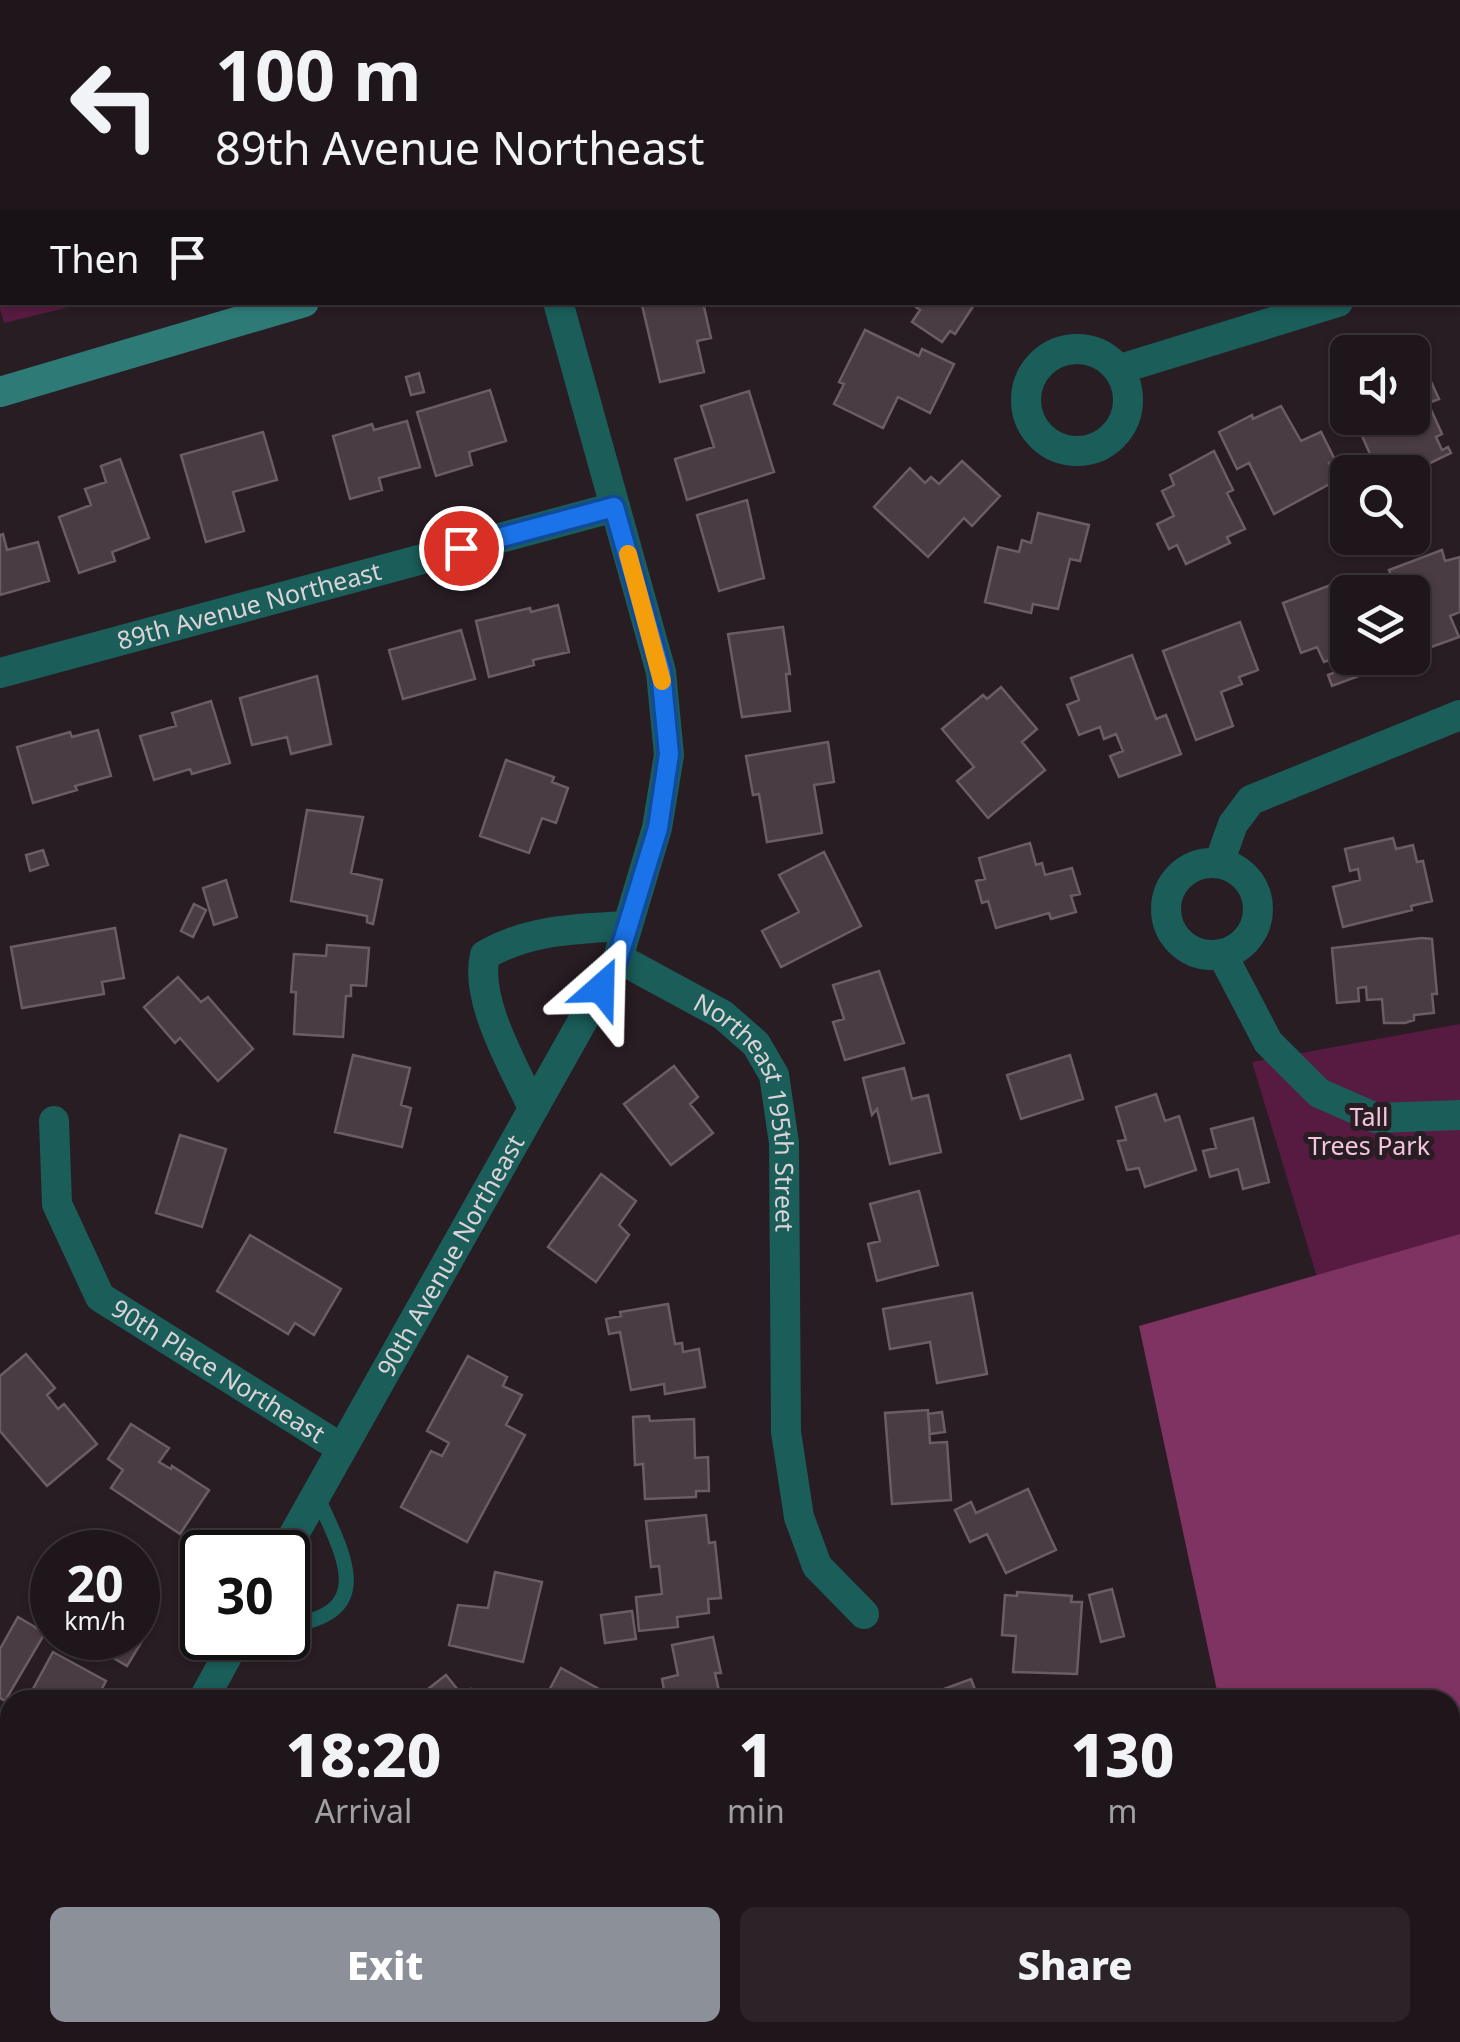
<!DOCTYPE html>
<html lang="en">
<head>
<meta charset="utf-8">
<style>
  :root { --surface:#1f161b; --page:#2c2328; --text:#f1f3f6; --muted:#a19fa3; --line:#3c353a; --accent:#8c9099 }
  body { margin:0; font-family:"Noto Sans",sans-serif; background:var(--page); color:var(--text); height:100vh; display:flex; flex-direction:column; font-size:38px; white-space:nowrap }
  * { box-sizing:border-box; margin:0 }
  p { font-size:32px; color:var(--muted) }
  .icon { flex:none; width:55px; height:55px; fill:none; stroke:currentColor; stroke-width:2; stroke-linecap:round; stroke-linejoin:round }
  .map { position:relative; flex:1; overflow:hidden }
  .details { position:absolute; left:0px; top:1690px; width:1460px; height:352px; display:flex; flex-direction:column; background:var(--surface); border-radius:30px 30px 0 0; box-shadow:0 2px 8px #0004,0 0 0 2px var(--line) }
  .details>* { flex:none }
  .top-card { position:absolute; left:0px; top:0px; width:1460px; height:305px; box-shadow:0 2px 8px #0004,0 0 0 2px var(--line); background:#1f161b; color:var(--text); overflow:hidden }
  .tools { position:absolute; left:1330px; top:335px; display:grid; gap:20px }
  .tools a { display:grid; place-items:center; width:100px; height:100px; border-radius:15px; background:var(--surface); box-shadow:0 2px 8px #0004,0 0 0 2px var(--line); font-size:50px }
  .speed { position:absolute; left:30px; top:1530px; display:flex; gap:20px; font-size:50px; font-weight:700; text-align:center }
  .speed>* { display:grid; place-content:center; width:130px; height:130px; border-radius:50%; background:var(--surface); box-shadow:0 2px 8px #0004,0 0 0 2px var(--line); line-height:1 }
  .speed small { font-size:25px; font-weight:400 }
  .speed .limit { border:5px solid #111; border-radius:15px; background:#fff; color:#111 }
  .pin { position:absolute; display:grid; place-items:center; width:85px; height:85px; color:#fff; margin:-42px; border:5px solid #fff; border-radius:50%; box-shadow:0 2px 10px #0007 }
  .me { position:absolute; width:110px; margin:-55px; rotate:25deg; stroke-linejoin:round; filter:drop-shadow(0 0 8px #0008) }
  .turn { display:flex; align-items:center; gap:35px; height:210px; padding:0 50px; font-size:45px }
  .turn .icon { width:130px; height:130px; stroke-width:2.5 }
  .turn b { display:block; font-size:70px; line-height:85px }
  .then { display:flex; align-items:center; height:95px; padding:0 50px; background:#0003; gap:20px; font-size:38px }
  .eta { display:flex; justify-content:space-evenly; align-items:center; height:170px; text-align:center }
  .eta b { font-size:60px; font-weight:800; line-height:70px }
  .button { display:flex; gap:20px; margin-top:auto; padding:20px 50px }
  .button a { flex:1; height:115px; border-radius:15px; background:var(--accent); color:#fff; font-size:40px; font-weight:800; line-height:115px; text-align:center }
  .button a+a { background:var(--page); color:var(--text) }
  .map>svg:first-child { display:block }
  .built { fill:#36242e }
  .green { fill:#571b41 }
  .forest { fill:#7f3362 }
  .building { fill:#4a3c43; stroke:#6b5d64; stroke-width:2.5 }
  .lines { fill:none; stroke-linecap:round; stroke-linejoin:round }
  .lane { stroke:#1a5d59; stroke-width:15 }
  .street { stroke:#1a5d59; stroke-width:30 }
  .secondary { stroke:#2e7a76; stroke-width:30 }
  .route-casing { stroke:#114b97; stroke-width:25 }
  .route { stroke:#1a73e8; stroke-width:18 }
  .slow { stroke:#f59e0b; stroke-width:18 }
  .labels { text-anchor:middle; stroke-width:10; stroke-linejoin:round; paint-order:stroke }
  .street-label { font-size:25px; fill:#dbd3d7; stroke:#291d24 }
  .park-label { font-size:25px; fill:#f3c5de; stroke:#291d24 }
</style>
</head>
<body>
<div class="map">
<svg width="1460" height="2042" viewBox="0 0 1460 2042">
  <rect width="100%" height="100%" fill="#291d24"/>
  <path class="built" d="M377 0H1178L1170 2Z"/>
  <path class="green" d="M0 0H377L378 2H2V302L85 303 4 323 0 308Z
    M1460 1024V1262L1324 1300 1252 1062Z
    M720 2033V2032L1212 2033 1178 2042H723Z"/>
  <path class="forest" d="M1460 1234V1821L1450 1833V1700H1219L1139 1326Z"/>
  <path class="building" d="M652 302H703L711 338 697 341 704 372 660 382 642 305Z
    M909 302H976L955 334 950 331 942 342 912 322 920 310Z
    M865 330 919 356 922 349 954 364 930 413 898 397 883 428 834 404 844 384 839 382Z
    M1423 364 1439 399 1428 403 1442 434 1436 437 1442 450 1448 447 1451 453 1426 465V474L1412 480V472H1382L1377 462 1374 463 1362 436 1382 427 1377 418H1412V369Z
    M419 373 424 392 411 395 406 377Z
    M490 390 506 441 469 452 472 465 436 476 417 412Z
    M749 391 774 472 687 500 675 459 714 447 701 406Z
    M1281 406 1301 441 1321 432 1335 460 1329 463 1337 480 1274 514 1249 463 1237 469 1219 432 1252 415 1253 419Z
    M407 421 420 467 379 478 382 490 350 499 333 436 372 424 374 430Z
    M263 432 277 480 233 492 244 531 206 542 181 455Z
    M1214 451 1233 490 1227 493 1245 529 1227 537 1230 543 1186 564 1177 545 1169 549 1157 524 1174 516 1162 491 1174 485 1170 475Z
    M120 459 149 538 112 552 115 561 79 573 59 517 91 505 85 489 106 482 101 466Z
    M962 461 1000 496 972 526 964 518 928 557 874 507 910 468 925 483 931 477 939 484Z
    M747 500 764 578 719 591 697 515Z
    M1038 513 1089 525 1080 561 1070 559 1058 609 1033 604 1031 613 985 602 998 547 1019 552 1022 540 1031 543Z
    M3 534 7 550 38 542 49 581 0 595V535Z
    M1442 550 1445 561 1460 557V612L1450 616 1459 637 1412 654V592H1388L1396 589 1389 570Z
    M1349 578 1355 592H1348V658H1380L1383 667 1332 686 1328 675 1343 669 1338 657 1324 662 1317 647 1301 653 1283 603Z
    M558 605 569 652 533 660 534 665 489 677 476 621 530 608 531 612Z
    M1240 622 1258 670 1239 677 1242 684 1221 692 1233 726 1196 740 1163 651Z
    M783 627 790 674H786L790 711 742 717 728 634Z
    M461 630 475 679 403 699 389 650Z
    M1132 655 1156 719 1166 715 1181 754 1119 777 1110 756 1123 751 1116 734 1104 739 1100 727 1079 735 1067 705 1079 700 1071 678Z
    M317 676 331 744 291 754 287 737 252 745 240 698Z
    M1001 687 1037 729 1022 742 1045 770 988 818 957 781 974 767 942 729 983 695 987 699Z
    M211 701 230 763 192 774 190 769 154 780 140 736 176 726 172 713Z
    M98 730 111 776 75 786 77 790 33 803 17 747 70 732 72 737Z
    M828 742 834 782 814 785 822 833 767 842 759 794 753 795 746 756Z
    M506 760 554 777 552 782 568 788 556 823 542 818 529 853 480 836Z
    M307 810 363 817 351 873 382 880 373 924 367 922V916L291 901Z
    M1393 838 1396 849 1413 845 1417 862 1423 861 1432 901 1411 906 1412 910 1343 927 1333 887 1360 880 1358 869 1350 871 1345 849Z
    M1030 843 1036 865 1042 863 1045 875 1072 868 1080 894 1071 896 1076 912 1051 919 1049 913 996 928 988 901 982 903 976 881 985 879 979 858Z
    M43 850 48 865 30 871 26 855Z
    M824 852 861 926 781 967 762 931 799 912 779 875Z
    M226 880 237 917 214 925 203 888Z
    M194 904 206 910 193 937 181 931Z
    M115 928 124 978 102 982 104 994 22 1008 11 947Z
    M1422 938 1432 939 1437 994H1432L1434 1013 1414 1015V1020L1405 1023H1384L1382 999 1367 1000 1366 987 1358 988 1359 1001 1337 1003 1332 948Z
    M327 945 369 948 366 986 351 985V996H346L343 1037 294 1034 296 992H291L294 954 326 956Z
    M879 971 904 1043 845 1060 833 1022 844 1019 833 985Z
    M178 977 201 1002 208 997 253 1049 218 1081 180 1038 175 1043 144 1007Z
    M353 1055 410 1068 401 1105 411 1108 402 1147 335 1132Z
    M1070 1055 1083 1099 1021 1119 1007 1075Z
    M674 1066 698 1097 690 1104 713 1133 671 1165 624 1104Z
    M904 1068 912 1099 928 1095 941 1152 890 1164 877 1109 872 1115 863 1078Z
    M1156 1094 1165 1121 1179 1116 1196 1170 1145 1187 1139 1168 1127 1170 1118 1141 1126 1140 1116 1107Z
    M1253 1118 1269 1182 1243 1189 1238 1169 1210 1177 1203 1151 1216 1148 1211 1129Z
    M180 1135 226 1149 202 1227 156 1213Z
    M601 1174 636 1201 619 1225 629 1235 596 1282 548 1247Z
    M919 1191 938 1265 877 1281 868 1244 880 1241 870 1204Z
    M250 1235 341 1289 314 1335 295 1323 288 1334 217 1291Z
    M972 1293 987 1374 937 1383 930 1342 890 1349 883 1309Z
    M668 1304 675 1344 682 1343 683 1352 699 1349 705 1387 665 1394 664 1384 631 1390 620 1332 609 1334 606 1319 621 1316 620 1312Z
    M26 1354 55 1388 47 1395 58 1409 64 1404 97 1444 47 1486 0 1431V1376Z
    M468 1356 507 1377 503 1386 522 1395 506 1425 525 1435 467 1542 401 1507 431 1451 442 1456 449 1443 427 1431Z
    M928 1410 930 1443 947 1442 951 1500 892 1504 885 1413Z
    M942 1412 945 1432 930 1434 928 1414Z
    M649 1416 650 1421 694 1419 695 1458 708 1457 709 1491H696V1497L645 1499 643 1464 635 1465 633 1417Z
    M131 1424 169 1448 159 1462 171 1469 172 1466 209 1490 180 1534 111 1488 123 1470 108 1459Z
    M1028 1489 1056 1550 1006 1573 987 1534 970 1542 955 1510 971 1502 976 1513Z
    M706 1515 709 1543 715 1542 721 1598 708 1599 709 1613 677 1617 678 1627 639 1631 636 1597 662 1594 659 1566 651 1567 646 1521Z
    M138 1572 158 1584 138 1617Z
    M495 1572 542 1582 523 1662 449 1645 458 1605 488 1608Z
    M1112 1589 1124 1636 1101 1642 1089 1595Z
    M1017 1592 1072 1596 1071 1602H1082L1077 1674 1013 1672 1016 1636 1002 1635 1005 1595 1017 1596Z
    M632 1611 636 1639 605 1643 601 1615Z
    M18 1617 45 1633 5 1701 0 1698V1649Z
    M138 1620 150 1628 127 1666 80 1638H138Z
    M713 1637 721 1673H715L721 1700H666L662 1679 678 1675 672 1645Z
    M53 1652 106 1681 96 1700H27Z
    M561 1668 599 1689 601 1700H544Z
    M446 1675 462 1695 471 1689 480 1700 415 1699Z
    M971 1679 979 1700H914Z
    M0 1773 9 1778 10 1775V1827L0 1845Z
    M1460 1897V1978L1451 1981 1453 1987 1450 1988V1900Z
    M116 2032H226L227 2036 206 2042H119Z
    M575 2032H640L643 2042H578Z
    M1377 2032H1417L1444 2042H1374Z"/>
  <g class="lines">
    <path class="lane" d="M514 0 515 2
      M749 0 750 2
      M818 0 819 2
      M1240 0V2
      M288 1625C380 1614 342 1552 316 1494"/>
    <g class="street">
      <path d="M442 0V2"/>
      <path d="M1458 266 1460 265"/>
      <path id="s1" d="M558 302 661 672 669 755 657 828 618 958 723 1015 756 1044 774 1075 784 1143 786 1432 799 1517 817 1566 864 1614"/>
      <circle cx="1077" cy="400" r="51"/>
      <path d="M1120 369 1338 302"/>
      <path id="s2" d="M0 673 615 507"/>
      <path d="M1219 863 1233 824 1251 800 1460 715"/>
      <circle cx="1212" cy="909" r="46"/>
      <path d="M1222 954 1268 1042 1319 1093 1376 1118 1460 1115"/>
      <path d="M533 1108C514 1067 474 1000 485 955 530 929 577 929 627 926"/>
      <path id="s3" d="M54 1121 57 1204 100 1297 341 1448"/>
      <path id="s4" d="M284 1552 618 958"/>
      <path d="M203 1700 237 1638"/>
      <path d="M16 2042 21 2032"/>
      <path d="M433 2042 437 2041"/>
    </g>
    <path class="secondary" d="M1351 2 1359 0
      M0 392 304 302"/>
  </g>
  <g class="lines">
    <defs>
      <path id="route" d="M461 548 614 507 661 672 669 754 658 828 618 958 601 988"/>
    </defs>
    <use href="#route" class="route-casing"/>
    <use href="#route" class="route"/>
    <path class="slow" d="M628 554 662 681"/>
  </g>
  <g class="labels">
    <g class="street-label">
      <text dy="9" stroke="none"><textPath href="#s2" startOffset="258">89th Avenue Northeast</textPath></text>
      <text dy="9" stroke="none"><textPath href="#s1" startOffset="900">Northeast 195th Street</textPath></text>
      <text dy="9" stroke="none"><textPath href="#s4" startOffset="340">90th Avenue Northeast</textPath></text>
      <text dy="9" stroke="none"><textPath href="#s3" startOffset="325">90th Place Northeast</textPath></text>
    </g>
    <g class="park-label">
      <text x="1369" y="1126">Tall<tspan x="1369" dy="29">Trees Park</tspan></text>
    </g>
  </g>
</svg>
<div class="tools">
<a><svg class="icon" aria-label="sound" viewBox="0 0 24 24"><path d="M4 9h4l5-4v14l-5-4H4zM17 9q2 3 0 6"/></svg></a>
<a><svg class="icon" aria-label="search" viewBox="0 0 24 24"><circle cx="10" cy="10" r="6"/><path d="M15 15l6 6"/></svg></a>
<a><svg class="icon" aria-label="layers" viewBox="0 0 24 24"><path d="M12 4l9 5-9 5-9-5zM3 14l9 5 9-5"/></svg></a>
</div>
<div class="speed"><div>20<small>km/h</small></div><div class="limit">30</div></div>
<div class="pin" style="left:461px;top:548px;background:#d93025"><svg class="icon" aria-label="arrive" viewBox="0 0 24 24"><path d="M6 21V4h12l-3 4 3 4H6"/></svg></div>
<svg class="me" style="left:601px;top:988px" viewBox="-20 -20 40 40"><path d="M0-17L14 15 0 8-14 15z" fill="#1a73e8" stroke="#fff" stroke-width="4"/></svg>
<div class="top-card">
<div class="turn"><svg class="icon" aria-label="left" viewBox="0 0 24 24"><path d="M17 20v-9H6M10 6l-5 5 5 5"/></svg><div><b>100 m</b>89th Avenue Northeast</div></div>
<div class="then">Then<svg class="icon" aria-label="arrive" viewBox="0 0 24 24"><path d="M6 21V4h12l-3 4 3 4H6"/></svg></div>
</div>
<section class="details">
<div class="eta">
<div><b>18:20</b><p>Arrival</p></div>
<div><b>1</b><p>min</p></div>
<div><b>130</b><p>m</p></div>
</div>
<div class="button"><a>Exit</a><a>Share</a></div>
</section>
</div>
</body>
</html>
